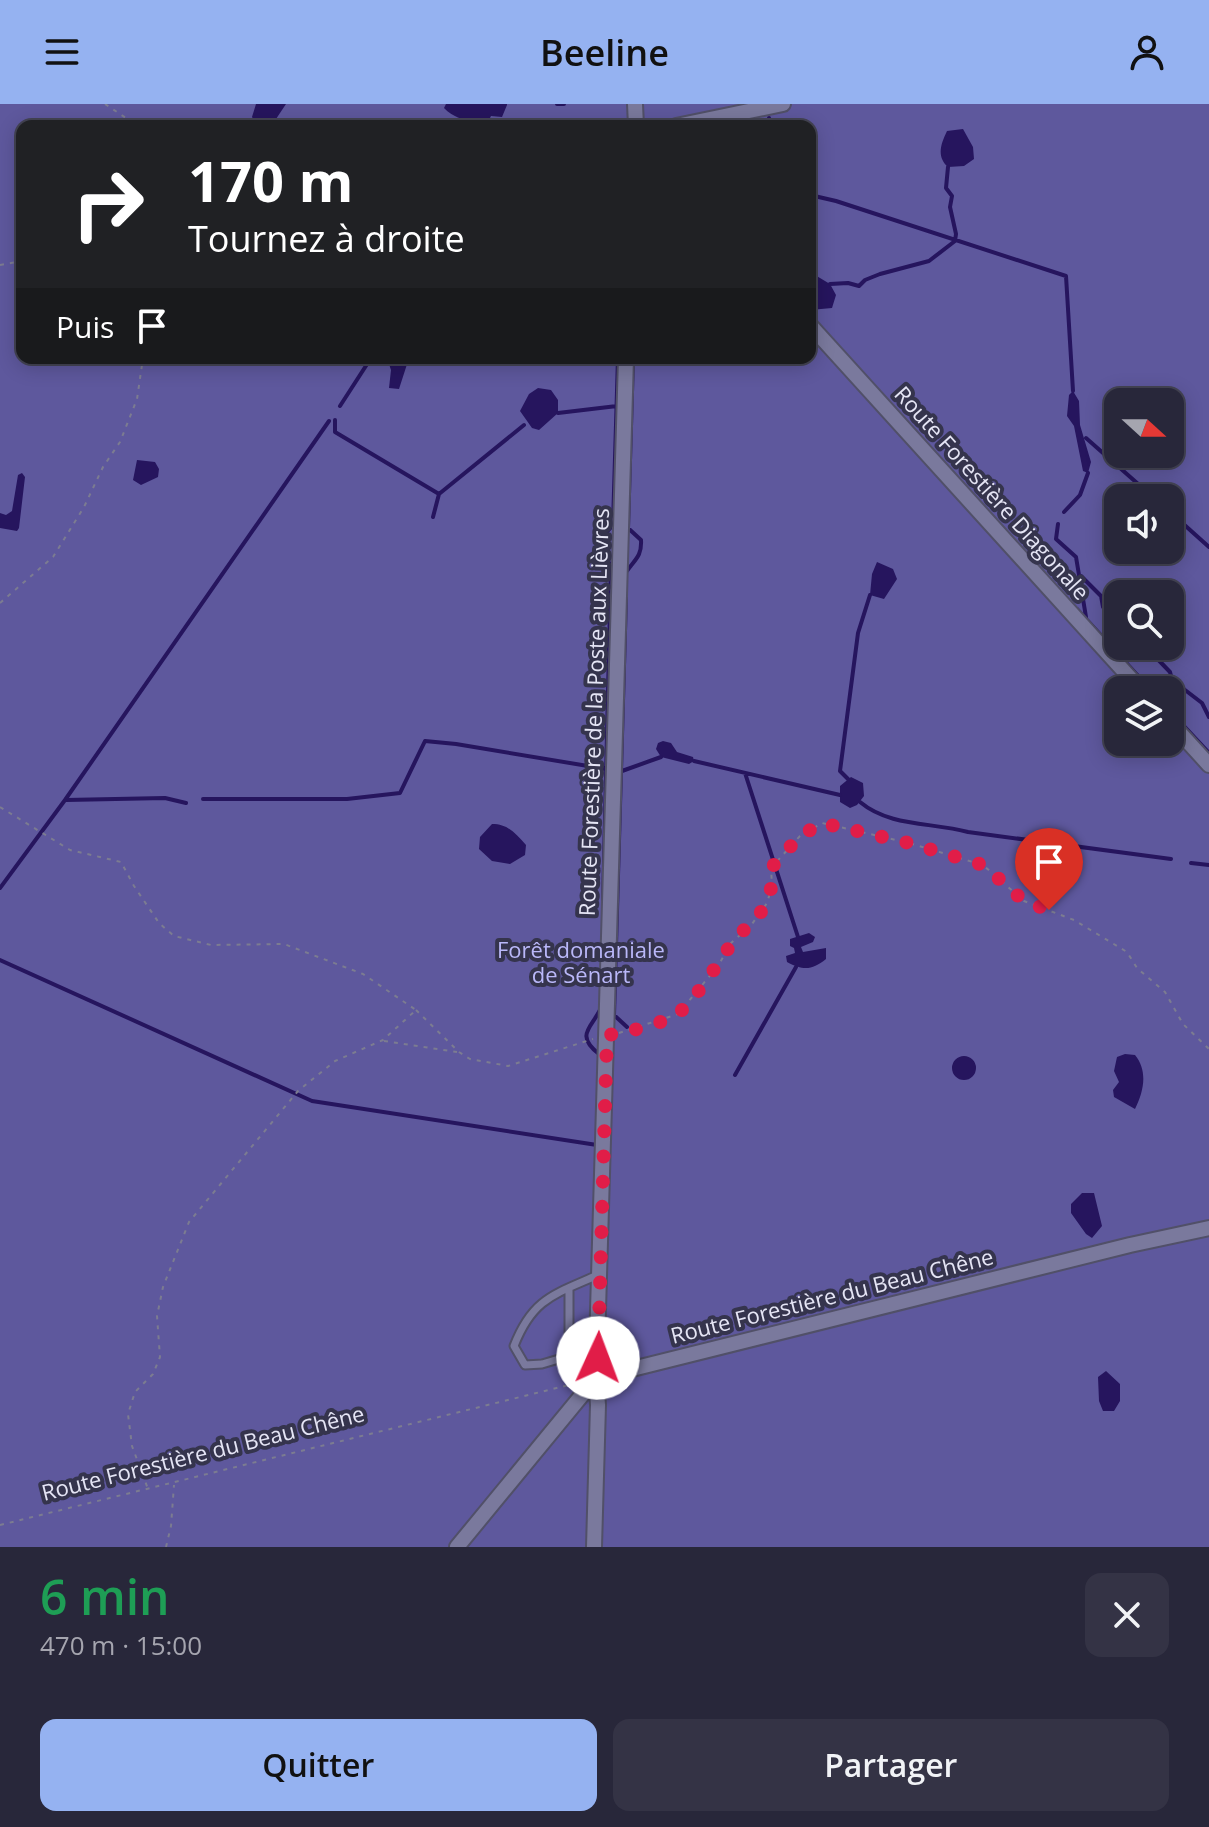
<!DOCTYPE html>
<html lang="fr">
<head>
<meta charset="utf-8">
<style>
  :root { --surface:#28273a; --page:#343345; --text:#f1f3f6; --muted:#a5a5af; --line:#444454; --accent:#95b2f1 }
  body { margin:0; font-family:"Open Sans",sans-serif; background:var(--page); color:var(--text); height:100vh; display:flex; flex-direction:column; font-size:30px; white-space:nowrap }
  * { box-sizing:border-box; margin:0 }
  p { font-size:26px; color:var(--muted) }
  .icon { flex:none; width:44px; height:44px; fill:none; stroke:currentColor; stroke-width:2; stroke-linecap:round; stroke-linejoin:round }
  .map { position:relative; height:1443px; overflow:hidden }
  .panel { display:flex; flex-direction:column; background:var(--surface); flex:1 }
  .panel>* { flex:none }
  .guide { position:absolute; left:16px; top:16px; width:800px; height:244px; border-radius:16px; box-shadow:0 4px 20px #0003,0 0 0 2px var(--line); background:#202124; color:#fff; overflow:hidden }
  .needle { width:52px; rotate:111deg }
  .controls { position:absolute; left:1104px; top:284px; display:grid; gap:16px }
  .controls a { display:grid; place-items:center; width:80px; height:80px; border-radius:16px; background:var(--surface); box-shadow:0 4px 20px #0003,0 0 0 2px var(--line); font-size:40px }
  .pin { position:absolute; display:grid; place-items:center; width:68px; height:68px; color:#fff; margin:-82px -34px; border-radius:50% 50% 50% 0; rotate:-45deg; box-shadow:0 0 8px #0007 }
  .pin .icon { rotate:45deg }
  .me { position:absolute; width:88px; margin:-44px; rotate:2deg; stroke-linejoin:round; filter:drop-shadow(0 0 6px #0008) }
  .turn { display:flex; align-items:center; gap:28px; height:168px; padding:0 40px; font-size:36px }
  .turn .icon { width:104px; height:104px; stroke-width:2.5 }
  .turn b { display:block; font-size:56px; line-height:68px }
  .then { display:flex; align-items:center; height:76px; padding:0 40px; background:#0003; gap:16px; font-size:30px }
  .round { display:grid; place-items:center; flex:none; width:84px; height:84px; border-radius:16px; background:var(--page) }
  .head { display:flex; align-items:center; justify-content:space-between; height:136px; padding:0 40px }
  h1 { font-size:48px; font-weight:600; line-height:60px; color:#1e9e55 }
  .primary-button { display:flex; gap:16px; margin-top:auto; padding:16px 40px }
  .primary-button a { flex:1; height:92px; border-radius:16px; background:var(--accent); color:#111; font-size:32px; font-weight:600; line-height:92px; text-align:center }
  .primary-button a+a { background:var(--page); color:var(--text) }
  header { display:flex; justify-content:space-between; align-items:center; height:104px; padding:0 40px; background:var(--accent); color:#111; font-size:36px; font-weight:600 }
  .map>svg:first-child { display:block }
  .green { fill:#5e589d; fill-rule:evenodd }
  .water { fill:#26155e }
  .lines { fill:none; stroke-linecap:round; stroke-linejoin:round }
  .stream { stroke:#26155e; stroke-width:4 }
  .lane-casing { stroke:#515068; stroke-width:11 }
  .street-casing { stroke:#515068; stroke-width:18 }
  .path { stroke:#7c7c91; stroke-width:2; stroke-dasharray:4 6; stroke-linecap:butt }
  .lane { stroke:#7a799d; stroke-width:7 }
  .street { stroke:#7a799d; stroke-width:14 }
  .route { stroke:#e11d48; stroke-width:14; stroke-dasharray:0 25.2 }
  .labels { text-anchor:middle; stroke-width:8; stroke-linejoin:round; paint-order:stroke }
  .street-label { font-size:22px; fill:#e5e5f5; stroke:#35344d }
  .park-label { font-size:22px; fill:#bab8f9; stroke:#35344d }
</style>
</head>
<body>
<header><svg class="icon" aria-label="menu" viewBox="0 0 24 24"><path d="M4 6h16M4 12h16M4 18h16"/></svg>Beeline<svg class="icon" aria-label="person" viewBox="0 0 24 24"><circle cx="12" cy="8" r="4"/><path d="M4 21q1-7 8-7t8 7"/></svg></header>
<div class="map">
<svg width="1209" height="1443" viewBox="0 0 1209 1443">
  <rect width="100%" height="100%" fill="#35344d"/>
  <path class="green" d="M0 0H1209V1443H0ZM22 22H810V254H22ZM1118 298H1170V350H1118ZM1118 394H1170V446H1118ZM1118 490H1170V542H1118ZM1118 586H1170V638H1118Z"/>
  <path class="water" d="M256 0H286L272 21 255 18 252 13Z
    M446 0H507V1L502 13 491 12 486 22H472C463 13 453 14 444 4Z
    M963 25 973 43 974 55 964 62 948 63C936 52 941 40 947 27Z
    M810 168 830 180 836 191 832 204 810 206Z
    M387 254H409L399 285 389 284 391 266Z
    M538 284 551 286 558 296V309L539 326 532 324 520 307 529 290Z
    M1073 287 1079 297 1080 321 1091 358 1088 369 1083 367 1074 322 1067 312 1069 291Z
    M137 356 155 358 159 365 158 373 141 381 133 376Z
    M22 369 25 373 19 424 17 427 0 424V409L6 411 12 407 18 371Z
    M877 458 893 465 897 475 884 495 870 491 872 470Z
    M663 637 671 639 677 648 693 653 694 657 689 660 661 653 656 645 658 639Z
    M851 673 863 679 864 692 857 701 850 704 840 698V682Z
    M492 720C508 720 515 729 526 741L525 751 510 760 492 757 479 745 480 733Z
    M809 829 815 833 813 838 801 843 803 848 826 844V855C812 866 804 867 787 858L786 852 795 849 794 844 790 842V835Z
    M1125 950 1135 951C1148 967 1144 987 1135 1005L1114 993 1113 986 1119 978 1114 967 1117 953Z
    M952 964a12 12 0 1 1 24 0a12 12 0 1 1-24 0Z
    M1082 1089H1094L1102 1122 1092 1134 1086 1130 1071 1109V1100Z
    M1106 1267 1120 1280V1297L1114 1307H1103L1099 1297 1098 1273Z"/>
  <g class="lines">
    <path class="stream" d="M557 0H564
      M769 14V22
      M810 91 836 97 1066 172 1073 287
      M830 180 848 179 859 182 865 176 880 170 929 157 955 137 956 130 950 103 952 92 946 84 948 63
      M340 302 371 254
      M558 309 617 302
      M335 316V328L439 390
      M1086 334 1154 394
      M1064 408 1080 391 1088 369
      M1170 408 1209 443
      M433 413 439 390 524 321
      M1058 420 1056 435 1076 453 1086 513
      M627 467C634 456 642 453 641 436L628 424 633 254
      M1081 472 1101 492 1103 503 1118 513
      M626 492 614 911 627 923
      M1077 505 1151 586
      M1145 542 1170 568 1172 576 1202 599 1209 613
      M1170 607 1209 649
      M694 657 840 691
      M622 667 661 653
      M745 669 798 833
      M848 675 840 667 858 529 870 491
      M203 695H347L400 689 425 637 456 640 606 665
      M66 696 165 694 186 699
      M860 698C890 723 931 718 968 728L1171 755
      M1191 759 1209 761
      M0 784 65 696 329 317
      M603 801 611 461C595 446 598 436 613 421L618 254
      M0 856 312 997 597 1041
      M599 950C575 931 591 924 600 906
      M735 971 796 863"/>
    <defs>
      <path id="lane" d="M569 1252V1184
        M596 1254 569 1252 542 1260 525 1261 514 1242C533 1193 556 1190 600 1170"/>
      <path id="street" d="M635 0 636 22
        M676 22 783 0
        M810 221 1141 586
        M1170 618 1209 661
        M596 1274 1130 1141 1209 1124
        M457 1443 596 1274
        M594 1443 598 1301 596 1274 626 254"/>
    </defs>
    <use href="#lane" class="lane-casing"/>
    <use href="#street" class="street-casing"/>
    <path class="path" d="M105 0 138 22
      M0 161 22 157
      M0 499 53 453 84 403 103 363 120 338 137 295 143 254
      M0 703 70 746 121 758 134 782 159 819 174 832 211 841 284 840 363 870 416 906 383 936 335 957 298 987 189 1118 163 1183 157 1212 160 1253 153 1270 135 1288 128 1310 132 1342 148 1385
      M416 906 459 948 470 955 508 962 593 935
      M619 929 678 910 718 862 731 839 752 820 767 799 772 782 771 764 800 732 822 719 909 739 983 761 1024 797 1074 816 1127 848 1137 864 1165 888 1183 920 1209 945
      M384 937 457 948
      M0 1421 573 1280
      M166 1443 171 1422 174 1381"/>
    <use href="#lane" class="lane"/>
    <use href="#street" class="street"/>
  </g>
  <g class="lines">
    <path class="route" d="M598 1254 607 931C625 929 662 920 677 910 694 898 718 859 730 842 740 827 757 817 766 800 772 789 772 776 771 764L800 732 822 719 909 739 983 761 1024 797 1049 806"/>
  </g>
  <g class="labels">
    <g class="street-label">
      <text transform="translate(992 389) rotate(48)" y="8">Route Forestière Diagonale</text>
      <text transform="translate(594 608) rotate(-88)" y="8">Route Forestière de la Poste aux Lièvres</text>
      <text transform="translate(832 1192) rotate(-14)" y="8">Route Forestière du Beau Chêne</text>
      <text transform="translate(203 1349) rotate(-14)" y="8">Route Forestière du Beau Chêne</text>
    </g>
    <g class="park-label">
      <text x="581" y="854">Forêt domaniale<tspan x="581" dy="25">de Sénart</tspan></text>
    </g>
  </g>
</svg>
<div class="controls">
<a><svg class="needle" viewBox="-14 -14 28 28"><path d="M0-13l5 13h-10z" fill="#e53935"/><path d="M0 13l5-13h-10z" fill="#a5a5af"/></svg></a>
<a><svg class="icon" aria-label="sound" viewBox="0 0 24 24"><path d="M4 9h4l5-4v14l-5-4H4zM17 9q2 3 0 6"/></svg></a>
<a><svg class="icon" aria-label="search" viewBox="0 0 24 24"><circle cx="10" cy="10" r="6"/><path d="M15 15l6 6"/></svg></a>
<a><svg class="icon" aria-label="layers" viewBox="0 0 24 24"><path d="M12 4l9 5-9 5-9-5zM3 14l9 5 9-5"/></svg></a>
</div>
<div class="pin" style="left:1049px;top:806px;background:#d93025"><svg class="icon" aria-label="arrive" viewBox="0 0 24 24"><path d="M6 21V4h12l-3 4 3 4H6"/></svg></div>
<svg class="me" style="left:598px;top:1254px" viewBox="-20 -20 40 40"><circle r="19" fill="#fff"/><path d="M0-13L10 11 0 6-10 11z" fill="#e11d48"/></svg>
<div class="guide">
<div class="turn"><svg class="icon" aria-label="right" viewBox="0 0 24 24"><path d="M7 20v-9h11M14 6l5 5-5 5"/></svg><div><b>170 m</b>Tournez à droite</div></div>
<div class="then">Puis<svg class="icon" aria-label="arrive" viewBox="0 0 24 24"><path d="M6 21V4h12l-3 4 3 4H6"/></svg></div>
</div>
</div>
<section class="panel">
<div class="head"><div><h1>6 min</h1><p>470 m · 15:00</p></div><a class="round"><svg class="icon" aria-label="close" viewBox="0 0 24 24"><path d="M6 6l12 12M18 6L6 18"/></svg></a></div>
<div class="primary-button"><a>Quitter</a><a>Partager</a></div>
</section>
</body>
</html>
